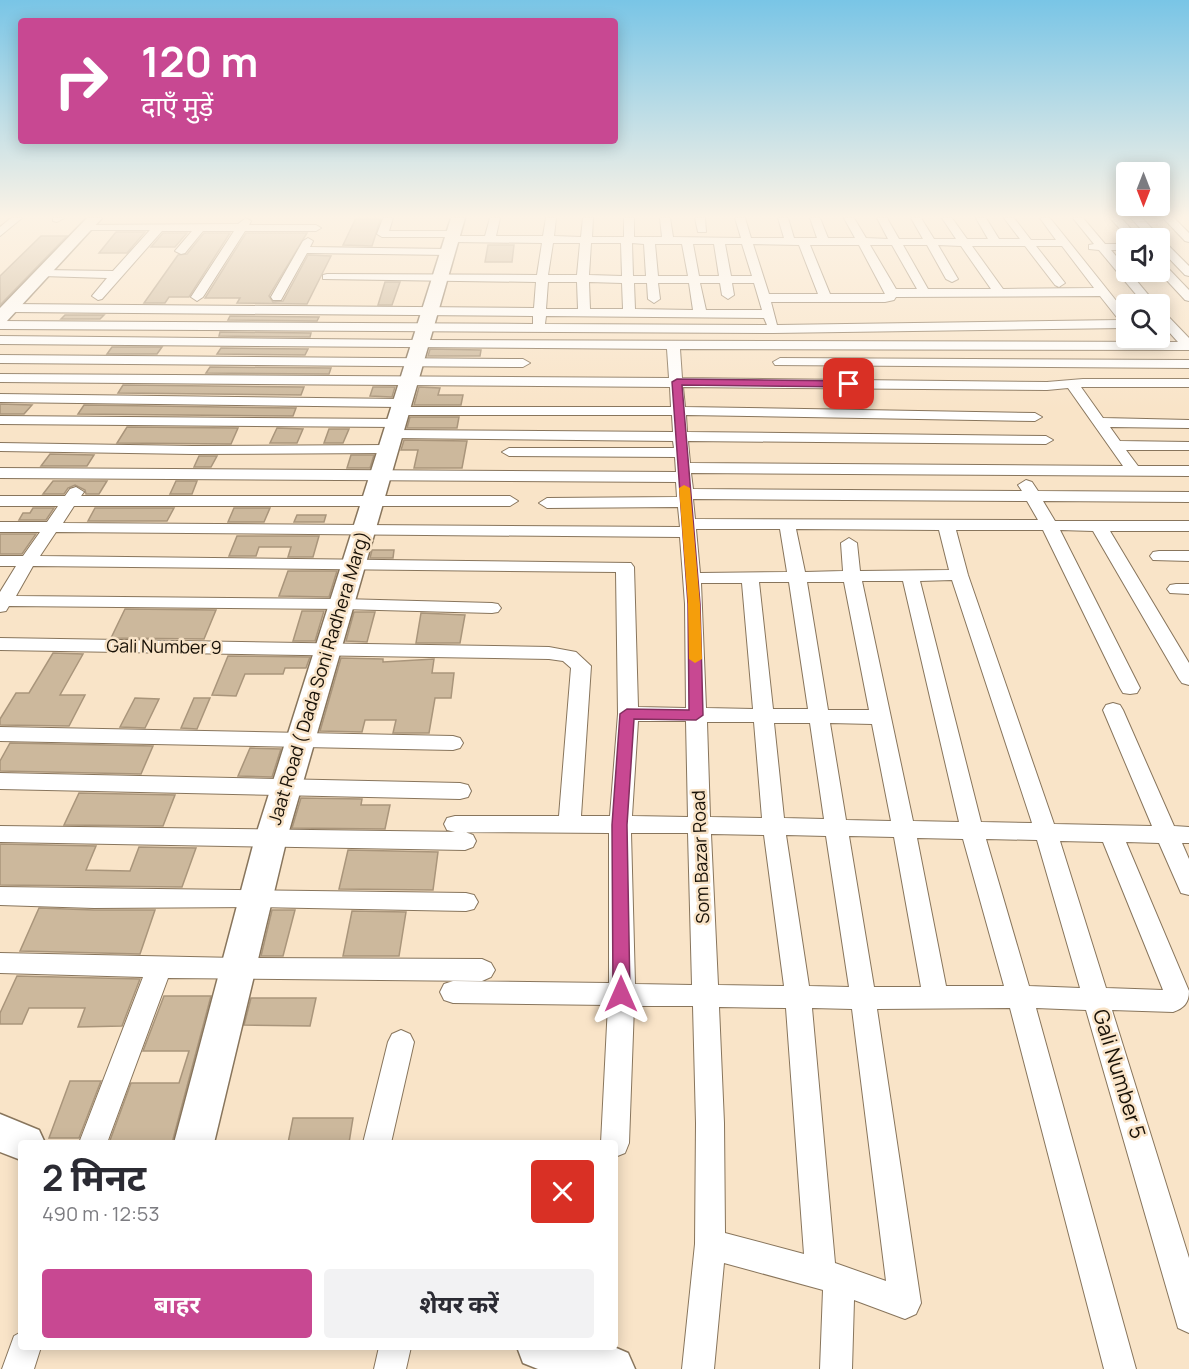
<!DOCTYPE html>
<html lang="hi">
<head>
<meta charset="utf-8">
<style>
  :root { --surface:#fff; --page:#f2f2f3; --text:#2b2b33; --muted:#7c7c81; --accent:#c84892 }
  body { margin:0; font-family:Manrope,"Noto Sans Devanagari",sans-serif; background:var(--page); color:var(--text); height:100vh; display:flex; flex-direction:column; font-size:22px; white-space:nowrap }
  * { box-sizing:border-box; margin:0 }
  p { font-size:20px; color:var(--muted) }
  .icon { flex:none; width:33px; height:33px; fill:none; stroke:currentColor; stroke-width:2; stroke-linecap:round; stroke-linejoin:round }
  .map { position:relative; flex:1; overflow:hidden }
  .panel { position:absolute; left:18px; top:1140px; width:600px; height:210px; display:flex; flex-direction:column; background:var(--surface); border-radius:6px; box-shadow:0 3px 15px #0003 }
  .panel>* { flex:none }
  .guide { position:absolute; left:18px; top:18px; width:600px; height:126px; border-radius:6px; box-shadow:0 3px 15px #0003; background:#c84892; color:#fff; overflow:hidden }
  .needle { width:39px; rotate:180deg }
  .buttons { position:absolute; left:1116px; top:162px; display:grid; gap:12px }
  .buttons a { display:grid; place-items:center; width:54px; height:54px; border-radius:6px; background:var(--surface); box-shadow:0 3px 15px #0003; font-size:30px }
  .pin { position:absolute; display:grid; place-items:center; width:51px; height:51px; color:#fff; margin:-26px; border-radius:12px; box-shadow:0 3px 9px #0006 }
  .me { position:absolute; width:66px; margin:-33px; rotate:0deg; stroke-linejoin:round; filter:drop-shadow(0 0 4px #0008) }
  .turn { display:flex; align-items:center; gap:21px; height:126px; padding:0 24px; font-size:27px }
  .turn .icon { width:78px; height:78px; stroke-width:2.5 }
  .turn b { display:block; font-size:42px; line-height:51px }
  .round { display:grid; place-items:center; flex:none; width:63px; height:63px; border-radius:6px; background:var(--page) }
  .head { display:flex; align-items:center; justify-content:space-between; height:102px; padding:0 24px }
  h1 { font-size:36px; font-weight:700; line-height:45px }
  .button { display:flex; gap:12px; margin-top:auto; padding:12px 24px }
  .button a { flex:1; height:69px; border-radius:6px; background:var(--accent); color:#fff; font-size:24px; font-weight:700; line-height:69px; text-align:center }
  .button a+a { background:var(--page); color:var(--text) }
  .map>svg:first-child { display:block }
  .building { fill:#ccb89c; stroke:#a9957b; stroke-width:1.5 }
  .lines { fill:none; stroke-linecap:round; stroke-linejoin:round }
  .street-casing { stroke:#88755c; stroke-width:2 }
  .secondary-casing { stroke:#88755c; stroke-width:3 }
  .street { fill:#fff; fill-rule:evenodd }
  .secondary { fill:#fff; fill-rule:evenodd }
  .route { fill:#c84892; stroke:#822f5f; stroke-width:1.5 }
  .slow { fill:#f59e0b }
  .labels { text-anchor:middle; stroke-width:5; stroke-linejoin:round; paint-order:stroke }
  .street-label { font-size:18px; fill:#181107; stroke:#f9e4c8 }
  .near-street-label { font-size:21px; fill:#181107; stroke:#f9e4c8 }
</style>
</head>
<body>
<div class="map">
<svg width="1189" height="1369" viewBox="0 0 1189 1369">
  <rect width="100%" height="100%" fill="#f9e4c8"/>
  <path class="building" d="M356 218H381L372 246 343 245Z
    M116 232H145L127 253H99Z
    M163 233H187L175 247H151Z
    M204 233H230L189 297H169L165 303H144L178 255 187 254Z
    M246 233H307L269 296 273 302 283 301 308 255 331 256 307 304 237 303 240 298H205Z
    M41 236H67L0 305V276Z
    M488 245H514L512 262H485Z
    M385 282H400L392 305H378Z
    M65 315H104L100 319H61Z
    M230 316 319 317 317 321 228 320Z
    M220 332 311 333 310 337 219 336Z
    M112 347H162L157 354H107Z
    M221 348 308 349 305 355 217 354Z
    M430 349 481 350 480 356H428Z
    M210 367 331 368 329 374 206 373Z
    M123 385 304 387 301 395 118 393Z
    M373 387H395L392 397 370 396Z
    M419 387 440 388 438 395H463L461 405H414Z
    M0 404 32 405 24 414H0Z
    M84 405 296 408 293 416 78 414Z
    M410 417H459L457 428H407Z
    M127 427 238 428 231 444 117 443Z
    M277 428 303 429 297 443H270Z
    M329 429H349L343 443H324Z
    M404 440 467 441 462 468H414L418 450H401Z
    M50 454 94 455 87 466H41Z
    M351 455H374L370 468H347Z
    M199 456H217L211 467H194Z
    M53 481H107L99 494H86L85 490 75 485 68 488 64 494H43Z
    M176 481H197L192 494H170Z
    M33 508H54L46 520H19L23 513H30Z
    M95 508H174L167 521H88Z
    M234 508H270L264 522H228Z
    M297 515H326L324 522H294Z
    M0 534H36L22 554H0Z
    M237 536H319L313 557H288L291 547H259L256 556H229Z
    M372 550H394L393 558H370Z
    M288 571H337L329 597 279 596Z
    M125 609 216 610 204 639 111 638Z
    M302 611H324L315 641H293Z
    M354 612H375L367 642 346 641Z
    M421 613 465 615 460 643H416Z
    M53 653 83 654 60 695H85L69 726 0 725V719L16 693H29Z
    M228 656 310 657 306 668H285L283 674H245L236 696 212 695Z
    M341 658 383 659V662L434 659 432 673H454L451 698H435L429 733H393L396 720H365L362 732 320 731Z
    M135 698 159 699 145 728 120 727Z
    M194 698H210L197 729 181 728Z
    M10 743 153 746 141 774 0 771V761Z
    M250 748 281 749 272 777 238 776Z
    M79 793 175 795 163 826 64 825Z
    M301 798 362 799 361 805H390L385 829 292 828Z
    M0 844 96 846 86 870 130 871 139 847 196 848 182 887 0 885Z
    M348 850 438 852 433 890 339 889Z
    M39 908 94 910H155L140 954 20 951Z
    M272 910H295L283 956H261Z
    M352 911 406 912 399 956H343Z
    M17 976 140 979 122 1026 78 1027 85 1008H29L22 1024H0V1013Z
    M164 996H211L172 1143H109L131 1083H179L189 1051H143Z
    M251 998H316L310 1026 244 1025Z
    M70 1081H101L79 1138H49Z
    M293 1118H353L349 1143H288Z"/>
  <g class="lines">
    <defs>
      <path id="street" d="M11 218H22L0 236V227Z
        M53 218H64L57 222 53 221Z
        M246 218 251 221 249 225H316L321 228 316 231H245L203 297 197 301 191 297 234 231H203L185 253 181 254 175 251 192 231H162L102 299 98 300 92 296 107 278 42 276 36 273 42 270 113 271 150 230H86L82 229V225L238 224Z
        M383 218H393L389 231H454L458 232V236H485L490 218H500L496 236H543L546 218H556L554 236 581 237 583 218H593L592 237H624V218H634V237H662L660 218H670L673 237 741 238 735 218H745L751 238H784L778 218H788L794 238H817L810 218H820L828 238H855L844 218H854L866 238 888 239 877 218H887L899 239H923L911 218H921L934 239H956L942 218H952L967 239H988L976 218H986L999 239H1020L1004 218H1014L1031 240H1056L1040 218H1050L1126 313V328L773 333 0 329V321L533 324V316L10 312 4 308 10 304 534 308 536 282 323 279V275L327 274 537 275 542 243 452 242 448 241V237H382L377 234ZM553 243H580L577 275H548ZM591 243H621L622 276 589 275ZM632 243 644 244 646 276H633ZM655 244H682L688 276H658ZM693 244H714L719 276H699ZM725 244H742L752 276H731ZM753 244 799 245 818 294H769ZM810 245H859L885 294H830ZM870 245H892L917 289H896ZM903 245H927L946 279 952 282 958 279 938 245 961 246 991 289H928ZM972 246H1025L1055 285 1059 287 1065 283 1036 246H1062L1094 288 1003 289ZM548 282H577L578 309H546ZM589 282 622 283 623 309H590ZM634 283H647L648 299 654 303 660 299 658 283H689L693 310 635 309ZM700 283H720L722 295 728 299 734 295 732 283H754L762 310H706ZM1100 296 1119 320 777 325 771 302H885L894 300 896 297ZM546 316 764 318 767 325 545 324Z
        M695 218H705L706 232H698Z
        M1073 218H1083L1105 244H1126V250H1111L1156 304H1144L1099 250 1089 249V245L1094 244Z
        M1110 218H1121L1139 238H1128Z
        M1131 218H1142L1159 236 1160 238V239L1149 238Z
        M1163 218H1174L1189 233V242L1185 241Z
        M308 238 313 241 310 247 448 249 454 252 448 255 307 253 281 300H273L271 297 303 241Z
        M1160 240 1164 241 1189 266V276L1185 275 1160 249Z
        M1160 263 1164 264 1189 290V301L1185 300 1159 272Z
        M1160 311 1164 312 1189 338V350L680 349 682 378 1047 382 1083 379H1189V387H1081L1103 418 1189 420V428L1110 427 1120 441 1189 442V450H1126L1138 466H1189V476L691 473 693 489 1022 491 1018 485 1026 480 1032 482 1038 491 1189 492V502L1043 501 1055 521H1189V531H1110L1189 663V685L1182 683 1179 679 1093 531 1060 530 1140 688 1137 693 1130 694 1123 693 1120 688 1043 530H956L968 575 1054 824 1152 826 1103 710 1106 705 1113 703 1120 705 1123 710 1174 826 1189 827V843H1182L1189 859V895L1181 893 1159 843 1126 842 1189 991C1189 1003 1184 1008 1173 1012L1112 1010 1189 1258V1333L1178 1328 1086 1010 1036 1008 1136 1369H1104L1010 1008 877 1009 921 1303 916 1314 905 1319 854 1300 852 1369H820L823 1290 724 1263 714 1369H682L695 1244 696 1123 693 1006H634L629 1143 625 1153 615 1157V1143H601L608 1005 453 1003 444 1000 440 992 444 984 453 981 609 983V833L455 832 447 830 444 824 447 818 455 816H559L571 668 563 661 549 659 0 650V638L549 647 576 652 591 666 581 816H610L618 714 616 572 33 566 16 596 342 599 492 603 498 604 501 608 498 612 492 613 342 609 9 606 6 611 0 612V592L16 566H0V556H23L40 532H0V522H47L58 506H0V496H65L70 489 76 487 84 492 81 496H510L518 501 510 506H74L63 523 680 527 678 507 547 508 539 503 547 498 677 497 676 482 0 478V468L676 472 675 457 509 456 502 452 509 448H674L673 441 393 438 386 434 393 430 673 432 672 415H399L392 411 397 407 0 402V394L402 399 409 403 404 407H671L670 387 0 382V374L669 378 667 349 0 344V336L419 340 1178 342 1160 322ZM683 387 1047 390 1068 388 1123 466 690 463 688 441 1046 444 1053 440 1046 436 687 432 686 415 1035 421 1042 417 1035 413 685 407ZM693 499 1027 501 1038 520 695 519ZM696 529H780L787 572 700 573ZM796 529 939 530 949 570 860 571 857 543 849 538 841 543 843 571 805 572ZM56 532 680 537 685 604 686 708 638 707 634 567 631 563 40 556ZM952 580 1032 823 981 822 920 581ZM862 581H903L959 822 913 821ZM759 582H789L808 709H773ZM807 582H844L869 710H828ZM701 583H742L753 709 706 708ZM638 721H686L688 817 632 816ZM707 722H754L762 818 710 817ZM774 723H810L824 819 784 818ZM830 723 872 724 891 821 846 820ZM631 833H688L692 985 635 984ZM711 834 764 835 784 986 718 985ZM786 835 826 836 849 987 809 986ZM849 836 894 837 921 987H874ZM917 838 963 839 1004 986H946ZM986 839 1037 840 1080 988 1029 986ZM1060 841 1103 842 1163 990 1106 988ZM719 1007 786 1008 804 1254 725 1233 724 1123ZM812 1008 852 1009 886 1281 835 1263Z
        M0 355 523 359 530 363 523 367 0 363Z
        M780 358 1189 360V368L775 365 773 362Z
        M0 416 396 419 403 423 396 427 0 424Z
        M0 443 193 446 389 445 396 449 389 453 193 454 0 451Z
        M1159 551H1189V561L1153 560 1150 556 1153 552Z
        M1176 584H1189V594L1170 593 1167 589 1170 585Z
        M0 727 453 736 460 738 463 743 460 748 453 750 0 741Z
        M0 773 460 783 468 785 471 791 468 797 460 799 0 789Z
        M0 826 465 832 473 835 476 841 473 847 465 850 0 842Z
        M0 887 466 893 474 895 478 902 474 909 466 911 256 907 94 908 0 905Z
        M0 953 237 958 482 959 491 963 495 970 491 977 482 981 168 978 107 1143H79L143 977 0 973Z
        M401 1030 410 1034 414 1042 391 1143H363L388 1042 392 1034Z
        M21 1332V1347H41L34 1369H2L14 1336Z
        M379 1347H411L406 1369H374Z"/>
      <path id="secondary" d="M87 218H102L6 322 0 323V308Z
        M451 218H465L287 838 214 1143H174L255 838Z
        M0 1114 39 1130 45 1143H21V1160L0 1152Z
        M517 1347H614L628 1353 635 1369H538L523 1363Z"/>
    </defs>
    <use href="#street" class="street-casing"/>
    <use href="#secondary" class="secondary-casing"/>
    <use href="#street" class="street"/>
    <use href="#secondary" class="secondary"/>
  </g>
  <linearGradient id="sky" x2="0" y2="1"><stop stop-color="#79c5e6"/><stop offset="0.53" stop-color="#fcf3e6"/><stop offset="1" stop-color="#fcf3e6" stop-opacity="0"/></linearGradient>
  <rect width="1189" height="409" fill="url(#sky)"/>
  <path class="route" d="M677 379 849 381 854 384 849 387 682 385 700 604 703 715 696 720 634 719 627 825 630 994 628 999 621 1001 615 999 613 994 612 825 620 714 627 709 689 710 688 604 672 382Z"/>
  <path class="slow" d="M684 485 690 488 700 604 702 659 695 663 689 659 688 604 679 488Z"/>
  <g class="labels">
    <g class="street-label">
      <text transform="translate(164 647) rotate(1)" y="6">Gali Number 9</text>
      <text transform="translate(319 678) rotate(-73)" y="6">Jaat Road ( Dada Soni Radhera Marg)</text>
      <text transform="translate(701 857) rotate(-92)" y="6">Som Bazar Road</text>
    </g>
    <g class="near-street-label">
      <text transform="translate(1119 1074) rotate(73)" y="7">Gali Number 5</text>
    </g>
  </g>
</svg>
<div class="buttons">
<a><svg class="needle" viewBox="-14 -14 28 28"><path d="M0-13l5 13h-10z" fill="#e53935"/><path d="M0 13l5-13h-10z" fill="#7c7c81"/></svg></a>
<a><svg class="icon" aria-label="sound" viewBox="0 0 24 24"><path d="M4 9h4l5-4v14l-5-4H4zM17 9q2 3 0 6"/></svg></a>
<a><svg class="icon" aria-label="search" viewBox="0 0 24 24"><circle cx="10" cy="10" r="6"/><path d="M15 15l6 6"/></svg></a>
</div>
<div class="pin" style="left:849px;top:384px;background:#d93025"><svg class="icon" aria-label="arrive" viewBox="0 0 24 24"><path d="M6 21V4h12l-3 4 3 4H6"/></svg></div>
<svg class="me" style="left:621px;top:994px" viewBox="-20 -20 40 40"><path d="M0-17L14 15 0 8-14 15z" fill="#c84892" stroke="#fff" stroke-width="4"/></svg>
<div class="guide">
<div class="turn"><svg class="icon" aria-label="right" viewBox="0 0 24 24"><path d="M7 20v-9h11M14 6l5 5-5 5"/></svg><div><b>120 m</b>दाएँ मुड़ें</div></div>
</div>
<section class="panel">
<div class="head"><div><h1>2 मिनट</h1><p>490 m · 12:53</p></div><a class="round" style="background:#d93025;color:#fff"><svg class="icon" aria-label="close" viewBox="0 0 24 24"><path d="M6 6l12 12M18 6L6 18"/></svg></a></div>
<div class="button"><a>बाहर</a><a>शेयर करें</a></div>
</section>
</div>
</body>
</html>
